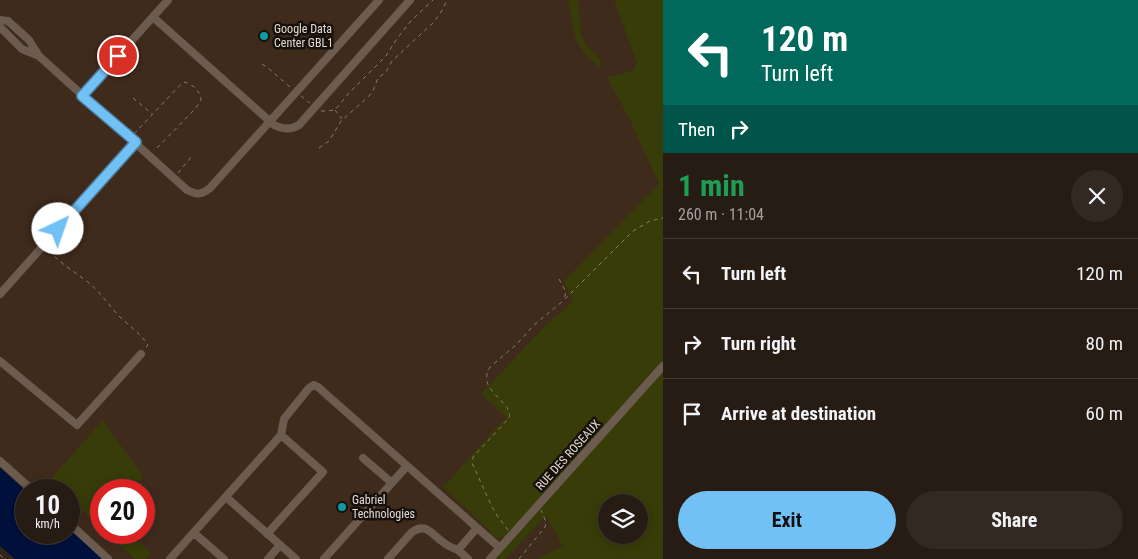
<!DOCTYPE html>
<html lang="en">
<head>
<meta charset="utf-8">
<style>
  :root { --surface:#261c14; --page:#322922; --text:#f1f3f6; --muted:#a4a1a0; --line:#423a34; --accent:#72c1f5 }
  body { margin:0; font-family:"Roboto Condensed",sans-serif; background:var(--page); color:var(--text); height:100vh; display:flex; flex-direction:column; font-size:19px; white-space:nowrap }
  * { box-sizing:border-box; margin:0 }
  p { font-size:16px; color:var(--muted) }
  .icon { flex:none; width:28px; height:28px; fill:none; stroke:currentColor; stroke-width:2; stroke-linecap:round; stroke-linejoin:round }
  .map { position:relative; flex:1; overflow:hidden }
  .details { display:flex; flex-direction:column; background:var(--surface); width:475px }
  .details>* { flex:none }
  .guide { background:#00695c; color:#fff; overflow:hidden }
  .fabs { position:absolute; left:598px; top:494px; display:grid; gap:10px }
  .fabs a { display:grid; place-items:center; width:50px; height:50px; border-radius:50%; background:var(--surface); box-shadow:0 2px 12px #0003,0 0 0 1px var(--line); font-size:25px }
  .speed { position:absolute; left:15px; top:479px; display:flex; gap:10px; font-size:25px; font-weight:700; text-align:center }
  .speed>* { display:grid; place-content:center; width:65px; height:65px; border-radius:50%; background:var(--surface); box-shadow:0 2px 12px #0003,0 0 0 1px var(--line); line-height:1 }
  .speed small { font-size:12px; font-weight:400 }
  .speed .limit { border:8px solid #d22; background:#fff; color:#111 }
  .pin { position:absolute; display:grid; place-items:center; width:42px; height:42px; color:#fff; margin:-21px; border:2px solid #fff; border-radius:50%; box-shadow:0 1px 5px #0007 }
  .me { position:absolute; width:55px; margin:-28px; rotate:42deg; stroke-linejoin:round; filter:drop-shadow(0 0 4px #0008) }
  .turn { display:flex; align-items:center; gap:18px; height:105px; padding:0 15px; font-size:22px }
  .turn .icon { width:65px; height:65px; stroke-width:2.5 }
  .turn b { display:block; font-size:35px; line-height:42px }
  .then { display:flex; align-items:center; height:48px; padding:0 15px; background:#0003; gap:10px; font-size:19px }
  .round { display:grid; place-items:center; flex:none; width:52px; height:52px; border-radius:26px; background:var(--page) }
  .summary { display:flex; align-items:center; justify-content:space-between; height:85px; padding:0 15px }
  h1 { font-size:30px; font-weight:700; line-height:38px; color:#1e9e55 }
  .primary-button { display:flex; gap:10px; margin-top:auto; padding:10px 15px }
  .primary-button a { flex:1; height:58px; border-radius:30px; background:var(--accent); color:#111; font-size:20px; font-weight:700; line-height:58px; text-align:center }
  .primary-button a+a { background:var(--page); color:var(--text) }
  ul { padding:0; list-style:none }
  li { display:flex; align-items:center; gap:15px; height:70px; padding:0 15px; border-top:1px solid var(--line) }
  li div { flex:1 }
  li b { display:block; font-size:19px }
  li em { font-style:normal }
  main { display:flex; flex:1; min-height:0 }
  .map>svg:first-child { display:block }
  .built { fill:#3f2b1c; fill-rule:evenodd }
  .green { fill:#373c08; fill-rule:evenodd }
  .water { fill:#00103d }
  .lines { fill:none; stroke-linecap:round; stroke-linejoin:round }
  .path { stroke:#877b72; stroke-width:1; stroke-dasharray:4 4; stroke-linecap:butt }
  .minor { stroke:#6c5b4f; stroke-width:8 }
  .route-casing { stroke:#4a7d9f; stroke-width:12 }
  .route { stroke:#72c1f5; stroke-width:9 }
  .culture-dot { fill:#0f9aa8; stroke:#16100b; stroke-width:2 }
  .labels { text-anchor:middle; stroke-width:5; stroke-linejoin:round; paint-order:stroke }
  .poi-label { font-size:12px; fill:#e4dad3; stroke:#16100b; text-anchor:start }
  .street-label { font-size:12px; fill:#e4dad3; stroke:#16100b }
</style>
</head>
<body>
<main>
<div class="map">
<svg width="663" height="559" viewBox="0 0 663 559">
  <rect width="100%" height="100%" fill="#33251a"/>
  <path class="built" d="M0 0H663V559L542 556 538 559H103L69 528V490H26L0 466ZM101 490H144V532H101ZM606 502H639V535H606Z"/>
  <path class="green" d="M568 0H578L581 33 585 43 602 63 600 68 583 51 576 40Z
    M614 0H663V559H538L542 556 563 546 546 516 505 559H495L505 537 497 538 489 534 490 531 443 487 506 417 481 394 546 325 573 301 564 281 659 184 629 118 607 77 633 71 637 63ZM606 502H639V535H606Z
    M103 420 143 477 131 490H101V528L69 498V490H60L50 480Z
    M106 533H129L151 553 146 559H135Z"/>
  <path class="water" d="M0 468 26 491V532H69V529L102 559H15L0 546Z"/>
  <g class="lines">
    <path class="path" d="M262 64 268 68 290 87
      M301 96 310 103
      M133 98 152 114
      M335 110 342 119
      M321 111H325L335 110 349 93 386 56 396 40 411 21 433 0
      M134 134 181 84 185 82 193 86 200 94 201 100 196 108 154 151
      M319 148 329 141 341 121 368 97 373 91 378 78 386 72 392 61 434 22 441 12 447 0
      M178 173 192 156
      M49 251C61 264 75 272 89 283 100 292 108 304 118 315 128 325 140 333 148 345L145 348
      M559 279 566 292 564 299
      M508 530 498 517 492 507 472 463 473 457 509 418C514 401 475 391 490 367L517 344 534 325 564 300 633 231 650 221 663 218
      M0 555 5 559
      M519 559 545 527 546 522 541 510"/>
    <path class="minor" d="M153 17 274 125C282 129 291 130 299 125L410 0
      M0 20 8 21 29 40 39 56 187 190C197 195 201 195 210 188L379 0
      M0 27 22 49 39 56
      M82 96 168 0
      M0 294 136 142
      M0 361 77 425 141 354
      M281 435 284 419 309 388 314 385 318 387 500 548
      M363 458 392 483
      M0 461 32 490
      M226 497 296 559
      M69 523 108 559
      M194 533 224 559
      M170 559 281 435 323 472 267 534
      M268 559 280 545
      M324 559 407 466
      M388 559 412 532C427 522 432 535 443 542 447 546 453 548 458 550
      M468 559 458 550 477 528
      M490 559 663 366"/>
  </g>
  <g class="lines">
    <defs>
      <path id="route" d="M58 229 136 142 82 96 118 56"/>
    </defs>
    <use href="#route" class="route-casing"/>
    <use href="#route" class="route"/>
  </g>
  <g class="culture-dot">
    <circle cx="264" cy="36" r="5"/>
    <circle cx="342" cy="507" r="5"/>
  </g>
  <g class="labels">
    <g class="poi-label">
      <text x="274" y="33">Google Data<tspan x="274" dy="14">Center GBL1</tspan></text>
      <text x="352" y="504">Gabriel<tspan x="352" dy="14">Technologies</tspan></text>
    </g>
    <g class="street-label">
      <text transform="translate(568 455) rotate(-48)" y="4">RUE DES ROSEAUX</text>
    </g>
  </g>
</svg>
<div class="fabs">
<a><svg class="icon" aria-label="layers" viewBox="0 0 24 24"><path d="M12 4l9 5-9 5-9-5zM3 14l9 5 9-5"/></svg></a>
</div>
<div class="speed"><div>10<small>km/h</small></div><div class="limit">20</div></div>
<div class="pin" style="left:118px;top:56px;background:#d93025"><svg class="icon" aria-label="arrive" viewBox="0 0 24 24"><path d="M6 21V4h12l-3 4 3 4H6"/></svg></div>
<svg class="me" style="left:58px;top:229px" viewBox="-20 -20 40 40"><circle r="19" fill="#fff"/><path d="M0-13L10 11 0 6-10 11z" fill="#72c1f5"/></svg>
</div>
<section class="details">
<div class="guide">
<div class="turn"><svg class="icon" aria-label="left" viewBox="0 0 24 24"><path d="M17 20v-9H6M10 6l-5 5 5 5"/></svg><div><b>120 m</b>Turn left</div></div>
<div class="then">Then<svg class="icon" aria-label="right" viewBox="0 0 24 24"><path d="M7 20v-9h11M14 6l5 5-5 5"/></svg></div>
</div>
<div class="summary"><div><h1>1 min</h1><p>260 m · 11:04</p></div><a class="round"><svg class="icon" aria-label="close" viewBox="0 0 24 24"><path d="M6 6l12 12M18 6L6 18"/></svg></a></div>
<ul>
<li><svg class="icon" aria-label="left" viewBox="0 0 24 24"><path d="M17 20v-9H6M10 6l-5 5 5 5"/></svg><div><b>Turn left</b></div><em>120 m</em></li>
<li><svg class="icon" aria-label="right" viewBox="0 0 24 24"><path d="M7 20v-9h11M14 6l5 5-5 5"/></svg><div><b>Turn right</b></div><em>80 m</em></li>
<li><svg class="icon" aria-label="arrive" viewBox="0 0 24 24"><path d="M6 21V4h12l-3 4 3 4H6"/></svg><div><b>Arrive at destination</b></div><em>60 m</em></li>
</ul>
<div class="primary-button"><a>Exit</a><a>Share</a></div>
</section>
</main>
</body>
</html>
